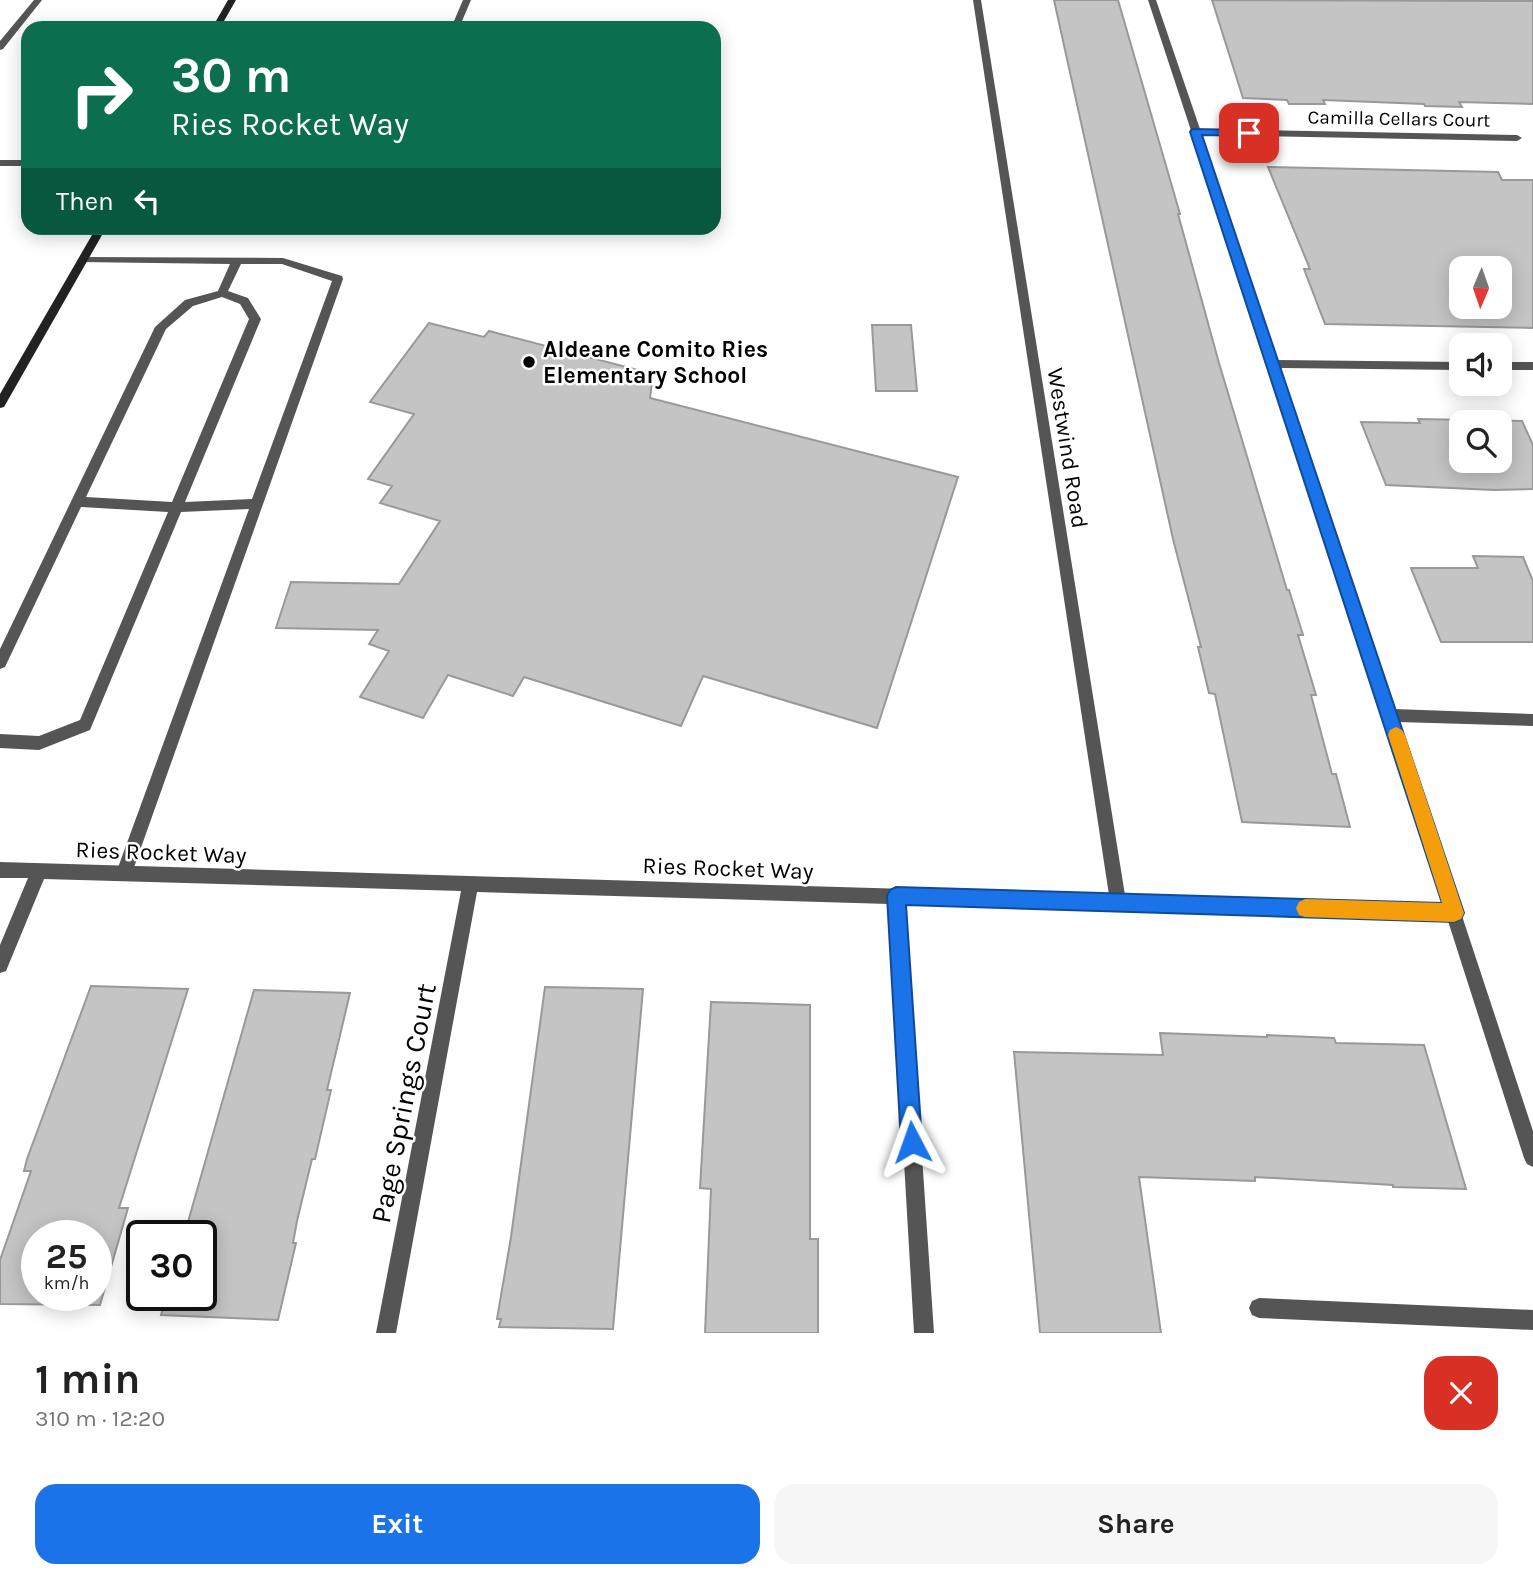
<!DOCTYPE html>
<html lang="en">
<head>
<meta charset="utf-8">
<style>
  :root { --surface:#fff; --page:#f6f6f6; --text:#222; --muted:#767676; --accent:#1a73e8 }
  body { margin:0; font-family:Karla,sans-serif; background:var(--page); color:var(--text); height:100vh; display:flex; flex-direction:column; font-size:26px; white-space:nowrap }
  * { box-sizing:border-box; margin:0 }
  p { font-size:23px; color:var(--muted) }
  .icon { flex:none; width:38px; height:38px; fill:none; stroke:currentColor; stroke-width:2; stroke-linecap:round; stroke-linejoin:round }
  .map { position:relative; height:1333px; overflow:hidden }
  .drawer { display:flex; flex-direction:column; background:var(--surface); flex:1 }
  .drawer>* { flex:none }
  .hud { position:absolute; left:21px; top:21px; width:700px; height:214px; border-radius:21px; box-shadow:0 4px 18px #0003; background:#0b6e4f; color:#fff; overflow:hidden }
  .needle { width:46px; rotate:182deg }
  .buttons { position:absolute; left:1449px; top:256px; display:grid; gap:14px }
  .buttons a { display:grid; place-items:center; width:63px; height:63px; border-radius:14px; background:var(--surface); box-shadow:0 4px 18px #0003; font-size:35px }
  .speed { position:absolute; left:21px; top:1220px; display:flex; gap:14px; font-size:35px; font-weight:700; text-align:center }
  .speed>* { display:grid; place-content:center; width:91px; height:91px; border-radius:50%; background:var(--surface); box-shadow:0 4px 18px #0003; line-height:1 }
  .speed small { font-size:18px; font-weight:400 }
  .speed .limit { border:4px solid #111; border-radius:10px; background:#fff; color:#111 }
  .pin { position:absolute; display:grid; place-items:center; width:60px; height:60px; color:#fff; margin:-30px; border-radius:14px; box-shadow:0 4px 10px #0006 }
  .me { position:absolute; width:77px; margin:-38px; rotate:356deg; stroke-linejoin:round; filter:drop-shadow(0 0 5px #0008) }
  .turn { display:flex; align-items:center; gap:24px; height:147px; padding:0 35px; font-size:32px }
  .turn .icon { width:91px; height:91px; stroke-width:2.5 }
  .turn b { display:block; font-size:49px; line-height:60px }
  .then { display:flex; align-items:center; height:66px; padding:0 35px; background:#0003; gap:14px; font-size:26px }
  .round { display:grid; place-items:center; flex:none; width:74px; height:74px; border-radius:21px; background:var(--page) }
  .head { display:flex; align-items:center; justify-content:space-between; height:119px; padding:0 35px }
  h1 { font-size:42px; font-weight:700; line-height:52px }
  .cta { display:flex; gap:14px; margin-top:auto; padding:14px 35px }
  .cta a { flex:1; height:80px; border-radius:21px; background:var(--accent); color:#fff; font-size:28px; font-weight:700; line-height:80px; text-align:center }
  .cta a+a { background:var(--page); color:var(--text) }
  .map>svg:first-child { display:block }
  .building { fill:#c4c4c4; stroke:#999; stroke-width:2; fill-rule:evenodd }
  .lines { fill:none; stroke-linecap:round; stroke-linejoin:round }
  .lane { fill:#555; fill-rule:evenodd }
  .street { fill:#555; fill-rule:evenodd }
  .secondary { fill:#222; fill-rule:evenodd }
  .route { fill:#1a73e8; stroke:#114b97; stroke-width:2 }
  .slow { fill:#f59e0b }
  .poi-dot { fill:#000; stroke:#fff; stroke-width:2.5 }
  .labels { text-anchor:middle; stroke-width:5; stroke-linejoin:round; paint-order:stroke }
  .far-street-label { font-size:19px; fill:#000; stroke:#fff }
  .poi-label { font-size:23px; font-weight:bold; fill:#000; stroke:#fff; text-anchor:start }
  .street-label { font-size:23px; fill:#000; stroke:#fff }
  .near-street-label { font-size:28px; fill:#000; stroke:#fff }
</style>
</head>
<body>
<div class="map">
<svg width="1533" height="1333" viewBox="0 0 1533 1333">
  <rect width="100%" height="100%" fill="#fff"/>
  <path class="building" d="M1054 0H1118L1180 214H1178L1219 363 1287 590H1289L1303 635H1298L1316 695H1311L1332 774H1336L1350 827 1242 822 1215 694 1209 693 1198 647H1201L1173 539Z
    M1212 0 1533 1V104L1459 102 1462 107 1425 106 1424 104 1323 100 1325 104H1289L1287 100 1243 98Z
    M1268 167 1498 172 1502 180H1533V328L1325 324 1304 269H1310ZM1461 268H1500V306H1461Z
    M429 323 484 337 489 331 653 374 650 398 958 477 877 728 703 676 681 726 524 677 513 696 448 675 423 718 360 697 389 651 369 644 378 630 276 628 291 582 399 584 440 521 380 503 392 486 368 479 414 414 370 402Z
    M872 325H911L917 391H876Z
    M1418 419 1522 421 1533 445V489L1494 490 1386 485 1361 422 1420 423ZM1461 422H1500V460H1461Z
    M1473 556 1523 557 1533 581V642H1441L1411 568H1478Z
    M91 986 188 989 119 1208H128L100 1305 0 1304V1260L31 1171H24L27 1159ZM37 1236H96V1295H37Z
    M545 987 643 989 613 1329 499 1327 501 1319H497L511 1237Z
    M254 990 350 993 327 1090H331L315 1159H312L297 1221 293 1243H296L278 1320 161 1315 167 1295H201V1236H184Z
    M711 1002 810 1005V1239H818V1333H705L711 1189 700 1188Z
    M1160 1033 1267 1037V1035L1334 1038 1336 1043 1424 1045 1466 1189 1393 1187V1185L1255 1177V1181L1139 1177 1161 1333H1040L1014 1052 1163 1055Z"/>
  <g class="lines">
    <path class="lane" d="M463 0H471L459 28H451Z
      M83 257 283 258 342 276 343 279 132 873 130 878 124 881 118 878 116 873 249 509 181 512 90 730 39 750 0 748V734L39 736 80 720 168 512 81 507 5 667 0 669V649L155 327 185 300 218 291 230 264 79 262V258ZM241 264H282L332 281 252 499 185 502 261 319 248 298 228 291ZM222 297 240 304 249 319 172 502 86 497 166 329 193 306Z"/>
    <path class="street" d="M34 0H42L3 49 0 50V41Z
      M973 0H981L1125 895 1442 905 1268 364 1148 0H1156L1200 129 1517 135 1522 138 1517 141 1202 135 1278 360 1461 362V370L1281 368 1394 709 1533 714V726L1398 722 1533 1131V1167L1527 1164 1524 1158 1448 921 905 905 934 1333H914L889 904 477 892 396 1333H376L461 891 44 879 6 971 0 973V945L28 878H0V862L1109 895Z
      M0 160H22L27 163 22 166H0Z
      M1500 362H1533V370H1500Z
      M1259 1298 1533 1310V1330L1259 1318 1252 1315 1249 1308 1252 1301Z"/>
    <path class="secondary" d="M228 0H236L220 28H212Z
      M96 228H106L4 407 0 408V394Z"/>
  </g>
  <path class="route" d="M1192 129 1249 130 1255 133 1249 136 1202 135 1464 913 1461 919 1454 922 906 905 922 1142 919 1149 912 1152 904 1149 901 1142 887 896 890 890 896 887 1442 903 1190 132Z"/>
  <path class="slow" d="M1396 727 1402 730 1405 735 1464 913 1461 919 1454 922 1305 917 1299 915 1296 908 1299 902 1305 899 1442 903 1388 735 1390 730Z"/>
  <circle class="poi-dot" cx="529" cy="362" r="7"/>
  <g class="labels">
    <g class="far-street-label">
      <text transform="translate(1399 118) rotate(1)" y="7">Camilla Cellars Court</text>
    </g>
    <g class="poi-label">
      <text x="543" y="357">Aldeane Comito Ries<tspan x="543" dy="26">Elementary School</tspan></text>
    </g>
    <g class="street-label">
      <text transform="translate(1068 448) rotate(81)" y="8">Westwind Road</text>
      <text transform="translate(161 852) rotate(2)" y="8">Ries Rocket Way</text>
      <text transform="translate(728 868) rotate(2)" y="8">Ries Rocket Way</text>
    </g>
    <g class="near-street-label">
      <text transform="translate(403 1103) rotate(-79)" y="10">Page Springs Court</text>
    </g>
  </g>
</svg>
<div class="buttons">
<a><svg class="needle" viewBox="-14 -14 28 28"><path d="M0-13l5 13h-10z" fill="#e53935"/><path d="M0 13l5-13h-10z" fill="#767676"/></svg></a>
<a><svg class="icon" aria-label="sound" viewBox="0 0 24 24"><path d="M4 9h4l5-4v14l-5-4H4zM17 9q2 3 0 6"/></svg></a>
<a><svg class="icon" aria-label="search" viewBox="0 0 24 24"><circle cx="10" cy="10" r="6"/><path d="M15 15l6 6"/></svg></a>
</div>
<div class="speed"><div>25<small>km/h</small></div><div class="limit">30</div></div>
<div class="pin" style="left:1249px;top:133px;background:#d93025"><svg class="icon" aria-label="arrive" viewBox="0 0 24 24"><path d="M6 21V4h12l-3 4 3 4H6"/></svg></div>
<svg class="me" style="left:912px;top:1142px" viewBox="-20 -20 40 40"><path d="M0-17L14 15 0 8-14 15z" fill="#1a73e8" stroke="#fff" stroke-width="4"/></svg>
<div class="hud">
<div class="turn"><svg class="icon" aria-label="right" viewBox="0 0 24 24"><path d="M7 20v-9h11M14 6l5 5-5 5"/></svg><div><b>30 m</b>Ries Rocket Way</div></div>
<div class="then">Then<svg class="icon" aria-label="left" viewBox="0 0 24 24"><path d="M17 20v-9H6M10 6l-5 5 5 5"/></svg></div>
</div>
</div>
<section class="drawer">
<div class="head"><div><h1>1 min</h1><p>310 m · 12:20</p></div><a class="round" style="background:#d93025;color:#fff"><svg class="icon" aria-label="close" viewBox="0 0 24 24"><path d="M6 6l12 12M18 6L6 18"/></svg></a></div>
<div class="cta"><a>Exit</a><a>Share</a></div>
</section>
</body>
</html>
